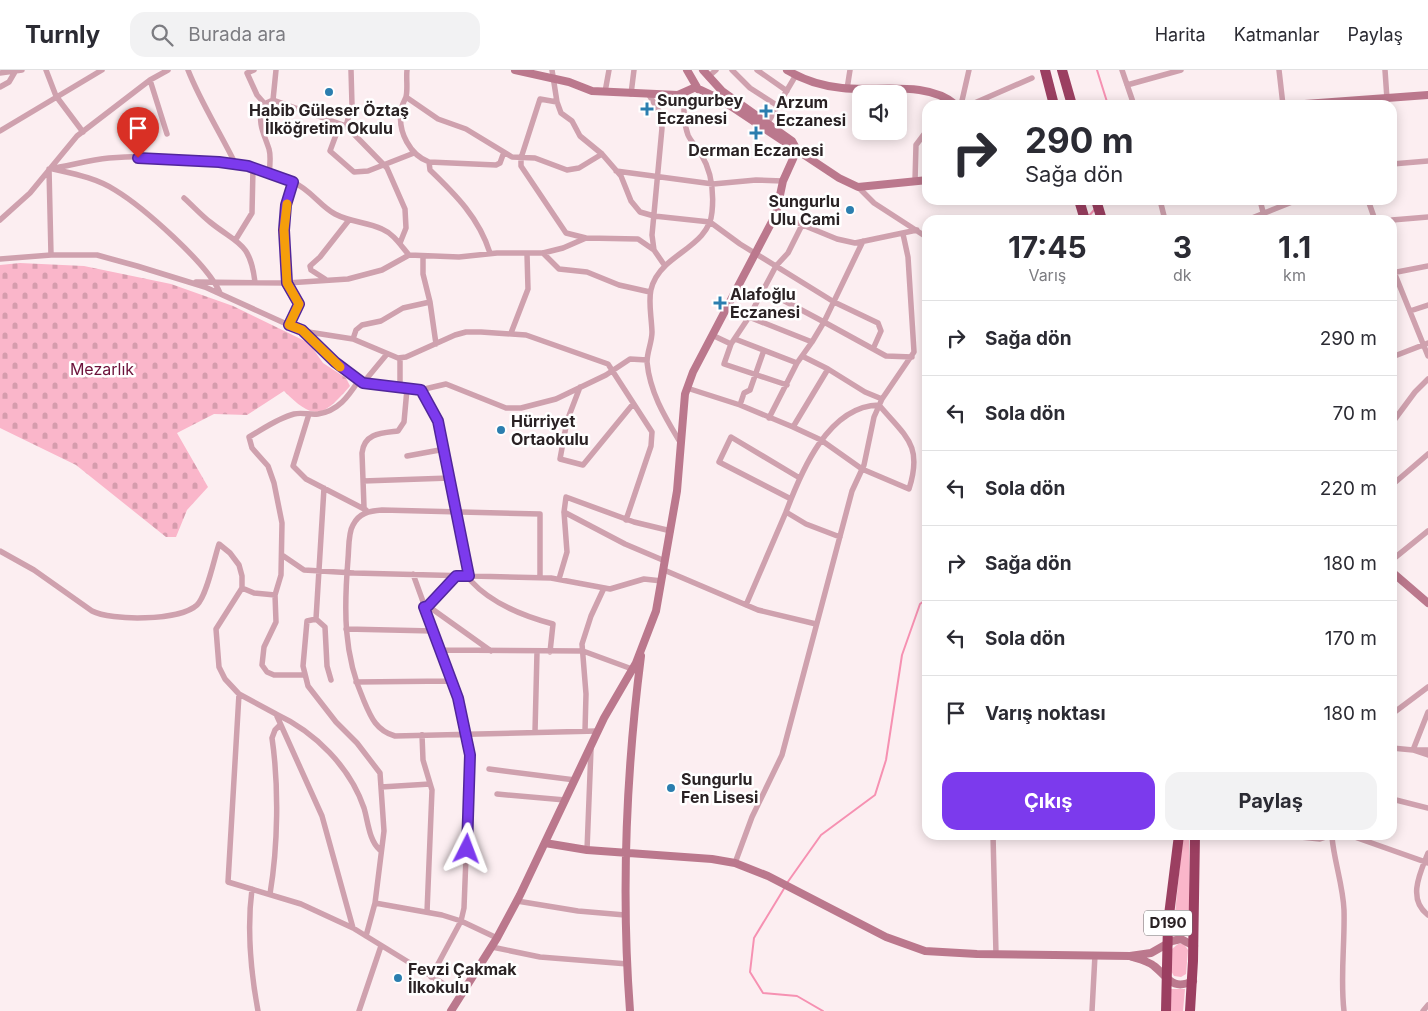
<!DOCTYPE html>
<html lang="tr">
<head>
<meta charset="utf-8">
<style>
  :root { --surface:#fff; --page:#f2f2f3; --text:#2b2b33; --muted:#7c7c81; --line:#e1e1e2; --accent:#7c3aed }
  body { margin:0; font-family:Inter,sans-serif; background:var(--page); color:var(--text); height:100vh; display:flex; flex-direction:column; font-size:19px; white-space:nowrap }
  * { box-sizing:border-box; margin:0 }
  p { font-size:16px; color:var(--muted) }
  .icon { flex:none; width:28px; height:28px; fill:none; stroke:currentColor; stroke-width:2; stroke-linecap:round; stroke-linejoin:round }
  .map { position:relative; flex:1; overflow:hidden }
  .sheet { position:absolute; left:922px; top:145px; width:475px; height:625px; display:flex; flex-direction:column; background:var(--surface); border-radius:15px; box-shadow:0 2px 12px #0003 }
  .sheet>* { flex:none }
  .banner { position:absolute; left:922px; top:30px; width:475px; height:105px; border-radius:15px; box-shadow:0 2px 12px #0003; background:#fff; color:var(--text); overflow:hidden }
  .tools { position:absolute; left:852px; top:15px; display:grid; gap:10px }
  .tools a { display:grid; place-items:center; width:55px; height:55px; border-radius:10px; background:var(--surface); box-shadow:0 2px 12px #0003; font-size:25px }
  .pin { position:absolute; display:grid; place-items:center; width:42px; height:42px; color:#fff; margin:-51px -21px; border-radius:50% 50% 50% 0; rotate:-45deg; box-shadow:0 0 5px #0007 }
  .pin .icon { rotate:45deg }
  .me { position:absolute; width:55px; margin:-28px; rotate:3deg; stroke-linejoin:round; filter:drop-shadow(0 0 4px #0008) }
  .turn { display:flex; align-items:center; gap:18px; height:105px; padding:0 20px; font-size:22px }
  .turn .icon { width:65px; height:65px; stroke-width:2.5 }
  .turn b { display:block; font-size:35px; line-height:42px }
  .eta { display:flex; justify-content:space-evenly; align-items:center; height:85px; text-align:center }
  .eta b { font-size:30px; font-weight:700; line-height:35px }
  .primary-button { display:flex; gap:10px; margin-top:auto; padding:10px 20px }
  .primary-button a { flex:1; height:58px; border-radius:15px; background:var(--accent); color:#fff; font-size:20px; font-weight:700; line-height:58px; text-align:center }
  .primary-button a+a { background:var(--page); color:var(--text) }
  ul { padding:0; list-style:none }
  li { display:flex; align-items:center; gap:15px; height:75px; padding:0 20px; border-top:1px solid var(--line) }
  li div { flex:1 }
  li b { display:block; font-size:19px }
  li em { font-style:normal }
  header { display:flex; align-items:center; gap:30px; box-sizing:border-box; height:70px; padding:0 25px; background:var(--surface); border-bottom:1px solid var(--line) }
  header strong { font-size:24px }
  nav { display:flex; gap:28px; margin-inline-start:auto; font-size:18px }
  .search { width:350px; height:45px; background:var(--page); display:flex; align-items:center; gap:12px; box-sizing:border-box; padding:0 18px; border-radius:15px; color:var(--muted); font-size:19px }
  .map>svg:first-child { display:block }
  .green { fill:#fab6ca }
  .cemetery { fill:url(#cemetery-stones) }
  .lines { fill:none; stroke-linecap:round; stroke-linejoin:round }
  .stream { stroke:#f691b2; stroke-width:2 }
  .street { stroke:#cfa1ae; stroke-width:5.5 }
  .secondary { stroke:#bb788d; stroke-width:8 }
  .highway { stroke:#9b3f61; stroke-width:10 }
  .route-casing { stroke:#51269a; stroke-width:12 }
  .route { stroke:#7c3aed; stroke-width:9 }
  .slow { stroke:#f59e0b; stroke-width:9 }
  .poi-dot { fill:#2b7eaf; stroke:#fff; stroke-width:2 }
  .labels { text-anchor:middle; stroke-width:5; stroke-linejoin:round; paint-order:stroke }
  .shield { fill:#fff; stroke:#6a6466; stroke-width:1 }
  .shield-label { font-size:15px; font-weight:bold; fill:#2a2224 }
  .poi-label { font-size:16px; font-weight:bold; fill:#2a2224; stroke:#fff; text-anchor:start }
  .park-label { font-size:16px; fill:#6c123a; stroke:#fff }
</style>
</head>
<body>
<header>
<strong>Turnly</strong>
<div class="search"><svg class="icon" aria-label="search" viewBox="0 0 24 24"><circle cx="10" cy="10" r="6"/><path d="M15 15l6 6"/></svg>Burada ara</div>
<nav><a>Harita</a><a>Katmanlar</a><a>Paylaş</a></nav>
</header>
<div class="map">
<svg width="1428" height="941" viewBox="0 0 1428 941">
  <defs>
    <pattern id="cemetery-stones" width="16" height="16" patternUnits="userSpaceOnUse" patternTransform="scale(1.25)"><rect width="16" height="16" fill="#fab6ca"/><path d="M2 7V4a2 2 0 0 1 4 0v3zM10 15v-3a2 2 0 0 1 4 0v3z" fill="#d69cad"/></pattern>
  </defs>
  <rect width="100%" height="100%" fill="#fceef1"/>
  <path class="green" d="M1183 765H1189V863H1173Z
    M1178 874H1184L1188 880 1186 904 1181 907 1174 906 1171 901 1172 879Z
    M1171 919H1185L1183 941H1171Z"/>
  <path class="cemetery" d="M20 193 84 196 171 214 233 236 309 273 323 293 346 308 350 316C323 347 315 352 284 321L247 345 214 344 177 363 208 417 187 440 176 467H166L76 395 0 358V195Z"/>
  <g class="lines">
    <path class="stream" d="M1097 0 1108 35
      M1088 147 1095 139
      M787 813 821 765 875 725 886 690 902 585 920 534 928 528
      M785 817 754 868 750 902 763 923 797 926 823 941"/>
    <path class="street" d="M46 0 56 26 83 62
      M188 0C201 33 220 62 236 95
      M254 0 247 3 257 25 264 33
      M407 0C406 9 408 19 406 27 404 32 401 36 401 42 398 62 410 85 429 92L496 95 500 93 504 82
      M552 0 557 32 561 43 572 51 580 66 602 84 621 106 631 131 640 142 654 146 710 152 740 174 834 232 878 253 881 261 873 279
      M732 0 750 18 778 36
      M757 0 787 21
      M1122 0 1134 35
      M1279 0 1283 35
      M1385 0 1387 29
      M0 3 22 0
      M708 7 716 0
      M150 10 167 64
      M1127 15 1181 0
      M0 17 9 12 16 0
      M847 19 850 0
      M605 22 609 0
      M631 24 634 0
      M649 25 659 41 662 58 652 165 654 180 665 196
      M406 27 438 49 466 59 512 87 535 88 567 100 579 98 602 84
      M273 30 346 56 387 98 405 139 406 158 400 173
      M557 32 540 29 521 88V96L566 163 586 168 638 169 654 180
      M961 35 969 0
      M970 35 1032 8
      M340 54 330 81 354 102 368 101 414 83
      M767 54 796 5
      M346 56 352 35 351 0
      M0 61 102 0
      M429 92 430 100C456 125 479 148 490 183
      M1392 94 1428 91
      M49 99C69 96 89 90 109 88 159 83 247 91 293 112 311 120 320 136 335 144 350 152 367 152 382 159 394 164 401 176 409 185
      M49 99 51 185
      M53 99C75 104 96 108 115 120 143 137 208 194 220 223
      M616 101 713 114 756 110 783 111
      M269 104C270 96 271 86 269 79 263 61 258 55 262 35L273 30 276 0
      M915 111 916 75 928 59
      M858 117 874 133 928 168
      M184 128C193 136 201 145 210 152 237 174 250 171 255 212
      M1160 130 1165 150
      M1260 130 1265 150
      M1368 130 1375 150
      M776 144 837 169 855 173 917 160
      M0 150 30 123 77 66 150 10 168 0
      M1247 150 1297 130
      M1392 150 1428 147
      M236 169 252 143 253 98
      M543 183 559 199 587 202 619 215 650 222
      M423 186V204L430 232 436 274
      M0 189 51 185H97L137 196 205 217 302 261 335 293 363 313 416 321 446 314 506 338H521L556 329 606 305 630 289 647 290
      M1392 197 1428 286
      M1392 203 1428 196
      M325 209 311 200 310 196 320 187 349 150
      M196 212 287 213 348 209 382 200 409 185 459 187 497 183H543L563 178 586 168
      M764 220 824 252 863 171
      M1410 241 1428 235
      M749 247 812 272 824 252 886 286 912 287
      M289 255 299 234 287 213 284 160 287 135 293 112
      M302 261 353 269 398 288 406 287 455 265 466 262H481L526 265 608 294 652 362 651 376 626 450
      M511 263 528 219 527 184
      M712 265 731 274
      M353 269 356 260 362 255 381 251 403 238 430 232
      M735 269 797 293
      M1392 287 1428 273
      M828 299 865 322 882 329
      M363 313 387 284
      M787 315 724 294 731 274 749 247 776 196 788 183 803 153
      M580 317 567 351 560 389 583 395 633 334
      M400 318V288
      M687 318 740 335 793 357 821 370 862 399 909 419C923 375 906 367 879 335 828 336 801 402 786 442L806 454 840 467
      M421 320 438 351 471 511C492 534 523 546 553 554L550 582
      M740 335 744 323 750 320 764 280
      M309 344 293 396 306 409 366 440
      M769 348 797 293 812 272
      M1392 353 1415 322 1428 309
      M793 357 828 299 802 286
      M680 372C665 347 650 323 647 292 647 282 652 272 652 262 651 235 643 217 666 195 683 179 710 168 712 142 714 122 712 102 701 84 697 77 691 72 688 65 683 52 684 37 684 23
      M407 386 445 379
      M363 411 450 408
      M1392 415 1428 384
      M791 429 719 392 731 367 798 407
      M364 437 362 383C364 363 382 363 398 361L404 352 407 319
      M564 442 625 474 665 491
      M0 481 34 500 92 541C111 551 180 551 197 535 207 525 214 489 219 474L230 483 239 495 242 506V518L216 559 219 597 225 609 239 624 276 644 322 746 353 858
      M282 485 304 500 354 503 551 508 610 519 644 509 662 511
      M1392 490 1428 461
      M664 500 758 540 816 554
      M413 504 458 628 470 685 464 838 461 851 431 907
      M540 507V444L382 440C369 441 359 443 353 455 348 463 349 479 348 489 344 539 343 584 364 631 371 648 377 661 395 666L597 661
      M559 509 567 482 564 442 566 427 634 452 671 461
      M242 518 254 523 275 525
      M746 535 786 442
      M428 536 456 506
      M424 537 428 536 491 581
      M316 549 324 418
      M346 559 433 561
      M440 580 583 581 632 599
      M305 605H274L267 602 262 595 264 577 276 552 275 525 281 505 282 453 274 413 268 396 252 378 249 367C263 359 278 348 294 344 302 342 310 345 318 344 338 341 348 327 359 310
      M331 610 327 596 325 557 316 549 307 551 303 596 308 616 336 652 357 673 380 703 384 761 375 833 366 866
      M356 612 452 611
      M239 624 228 812 301 834 353 858 462 925
      M1428 642 1413 680H1428
      M276 644C315 662 350 697 364 738 368 751 369 771 380 780
      M1392 644 1428 617
      M585 661 586 624 582 574 591 546 604 518
      M535 662 537 582
      M422 665 423 690 432 720 427 842
      M1392 678 1413 680 1428 685
      M489 699 575 710
      M381 717 430 714
      M497 724 565 730
      M1392 729 1428 738
      M993 765 996 884
      M1281 765 1320 769 1332 765
      M1349 765 1428 793
      M1332 767C1334 791 1343 815 1344 840 1345 874 1340 907 1344 941
      M587 780 591 679
      M1428 783C1420 803 1407 829 1428 845
      M735 793 752 747 782 685 852 421 864 395 874 347 882 329 914 282 908 187 903 164
      M252 819C247 857 251 903 258 941
      M270 824C278 776 279 716 272 668L275 660 280 655
      M517 831 578 841 625 845
      M375 833 442 845 461 851 497 868
      M492 877 540 887 628 894
      M359 941 381 876
      M1092 941 1095 885
      M1423 941 1428 935"/>
    <path class="secondary" d="M515 0 569 12 592 21 678 25 696 17
      M687 0 698 19
      M703 0 722 21 792 71 797 80
      M787 0C803 10 824 16 842 18 877 22 927 10 956 35
      M701 20 720 29 839 108 858 117 928 110
      M1291 35 1428 25
      M1392 502 1428 533
      M545 773 587 780 712 789 735 793 768 806 886 867 925 881 977 884 1130 886 1151 883 1172 871 1181 869 1194 876
      M1132 887C1139 889 1148 891 1154 896 1168 907 1172 921 1193 911
      M451 941 497 868 520 825 604 648 636 593 656 541 677 421 685 324 693 302 776 144 783 111 797 80
      M630 941C621 822 626 704 641 586"/>
    <path class="highway" d="M1045 0 1054 35
      M1062 0 1072 35
      M1079 130 1085 150
      M1096 130 1102 150
      M1166 941 1168 853 1179 765
      M1190 941 1193 891 1195 765"/>
  </g>
  <g class="lines">
    <defs>
      <path id="route" d="M138 88 219 92 248 96 293 112 286 135 284 160 287 213 299 234 289 255 302 260 335 292 363 313 421 320 438 351 469 506H456L428 536 424 537 458 628 470 685 467 779"/>
    </defs>
    <use href="#route" class="route-casing"/>
    <use href="#route" class="route"/>
    <path class="slow" d="M287 134 284 160 287 213 299 234 289 255 302 260 340 297"/>
  </g>
  <g class="poi-dot">
    <circle cx="329" cy="22" r="5"/>
    <path d="M644.5 31.5h5v5h5v5h-5v5h-5v-5h-5v-5h5z"/>
    <path d="M763.5 33.5h5v5h5v5h-5v5h-5v-5h-5v-5h5z"/>
    <path d="M753.5 55.5h5v5h5v5h-5v5h-5v-5h-5v-5h5z"/>
    <circle cx="850" cy="140" r="5"/>
    <path d="M717.5 225.5h5v5h5v5h-5v5h-5v-5h-5v-5h5z"/>
    <circle cx="501" cy="360" r="5"/>
    <circle cx="671" cy="718" r="5"/>
    <circle cx="398" cy="908" r="5"/>
  </g>
  <g class="labels">
    <rect class="shield" x="1144" y="840.5" width="48" height="25" rx="4"/>
    <g class="shield-label">
      <text x="1168" y="858">D190</text>
    </g>
    <g class="poi-label">
      <text x="657" y="36">Sungurbey<tspan x="657" dy="18">Eczanesi</tspan></text>
      <text x="776" y="38">Arzum<tspan x="776" dy="18">Eczanesi</tspan></text>
      <text x="329" y="46" text-anchor="middle">Habib Güleser Öztaş<tspan x="329" dy="18">İlköğretim Okulu</tspan></text>
      <text x="756" y="86" text-anchor="middle">Derman Eczanesi</text>
      <text x="840" y="137" text-anchor="end">Sungurlu<tspan x="840" dy="18">Ulu Cami</tspan></text>
      <text x="730" y="230">Alafoğlu<tspan x="730" dy="18">Eczanesi</tspan></text>
      <text x="511" y="357">Hürriyet<tspan x="511" dy="18">Ortaokulu</tspan></text>
      <text x="681" y="715">Sungurlu<tspan x="681" dy="18">Fen Lisesi</tspan></text>
      <text x="408" y="905">Fevzi Çakmak<tspan x="408" dy="18">İlkokulu</tspan></text>
    </g>
    <g class="park-label">
      <text x="102" y="305">Mezarlık</text>
    </g>
  </g>
</svg>
<div class="tools">
<a><svg class="icon" aria-label="sound" viewBox="0 0 24 24"><path d="M4 9h4l5-4v14l-5-4H4zM17 9q2 3 0 6"/></svg></a>
</div>
<div class="pin" style="left:138px;top:88px;background:#d93025"><svg class="icon" aria-label="arrive" viewBox="0 0 24 24"><path d="M6 21V4h12l-3 4 3 4H6"/></svg></div>
<svg class="me" style="left:467px;top:779px" viewBox="-20 -20 40 40"><path d="M0-17L14 15 0 8-14 15z" fill="#7c3aed" stroke="#fff" stroke-width="4"/></svg>
<div class="banner">
<div class="turn"><svg class="icon" aria-label="right" viewBox="0 0 24 24"><path d="M7 20v-9h11M14 6l5 5-5 5"/></svg><div><b>290 m</b>Sağa dön</div></div>
</div>
<section class="sheet">
<div class="eta">
<div><b>17:45</b><p>Varış</p></div>
<div><b>3</b><p>dk</p></div>
<div><b>1.1</b><p>km</p></div>
</div>
<ul>
<li><svg class="icon" aria-label="right" viewBox="0 0 24 24"><path d="M7 20v-9h11M14 6l5 5-5 5"/></svg><div><b>Sağa dön</b></div><em>290 m</em></li>
<li><svg class="icon" aria-label="left" viewBox="0 0 24 24"><path d="M17 20v-9H6M10 6l-5 5 5 5"/></svg><div><b>Sola dön</b></div><em>70 m</em></li>
<li><svg class="icon" aria-label="left" viewBox="0 0 24 24"><path d="M17 20v-9H6M10 6l-5 5 5 5"/></svg><div><b>Sola dön</b></div><em>220 m</em></li>
<li><svg class="icon" aria-label="right" viewBox="0 0 24 24"><path d="M7 20v-9h11M14 6l5 5-5 5"/></svg><div><b>Sağa dön</b></div><em>180 m</em></li>
<li><svg class="icon" aria-label="left" viewBox="0 0 24 24"><path d="M17 20v-9H6M10 6l-5 5 5 5"/></svg><div><b>Sola dön</b></div><em>170 m</em></li>
<li><svg class="icon" aria-label="arrive" viewBox="0 0 24 24"><path d="M6 21V4h12l-3 4 3 4H6"/></svg><div><b>Varış noktası</b></div><em>180 m</em></li>
</ul>
<div class="primary-button"><a>Çıkış</a><a>Paylaş</a></div>
</section>
</div>
</body>
</html>
